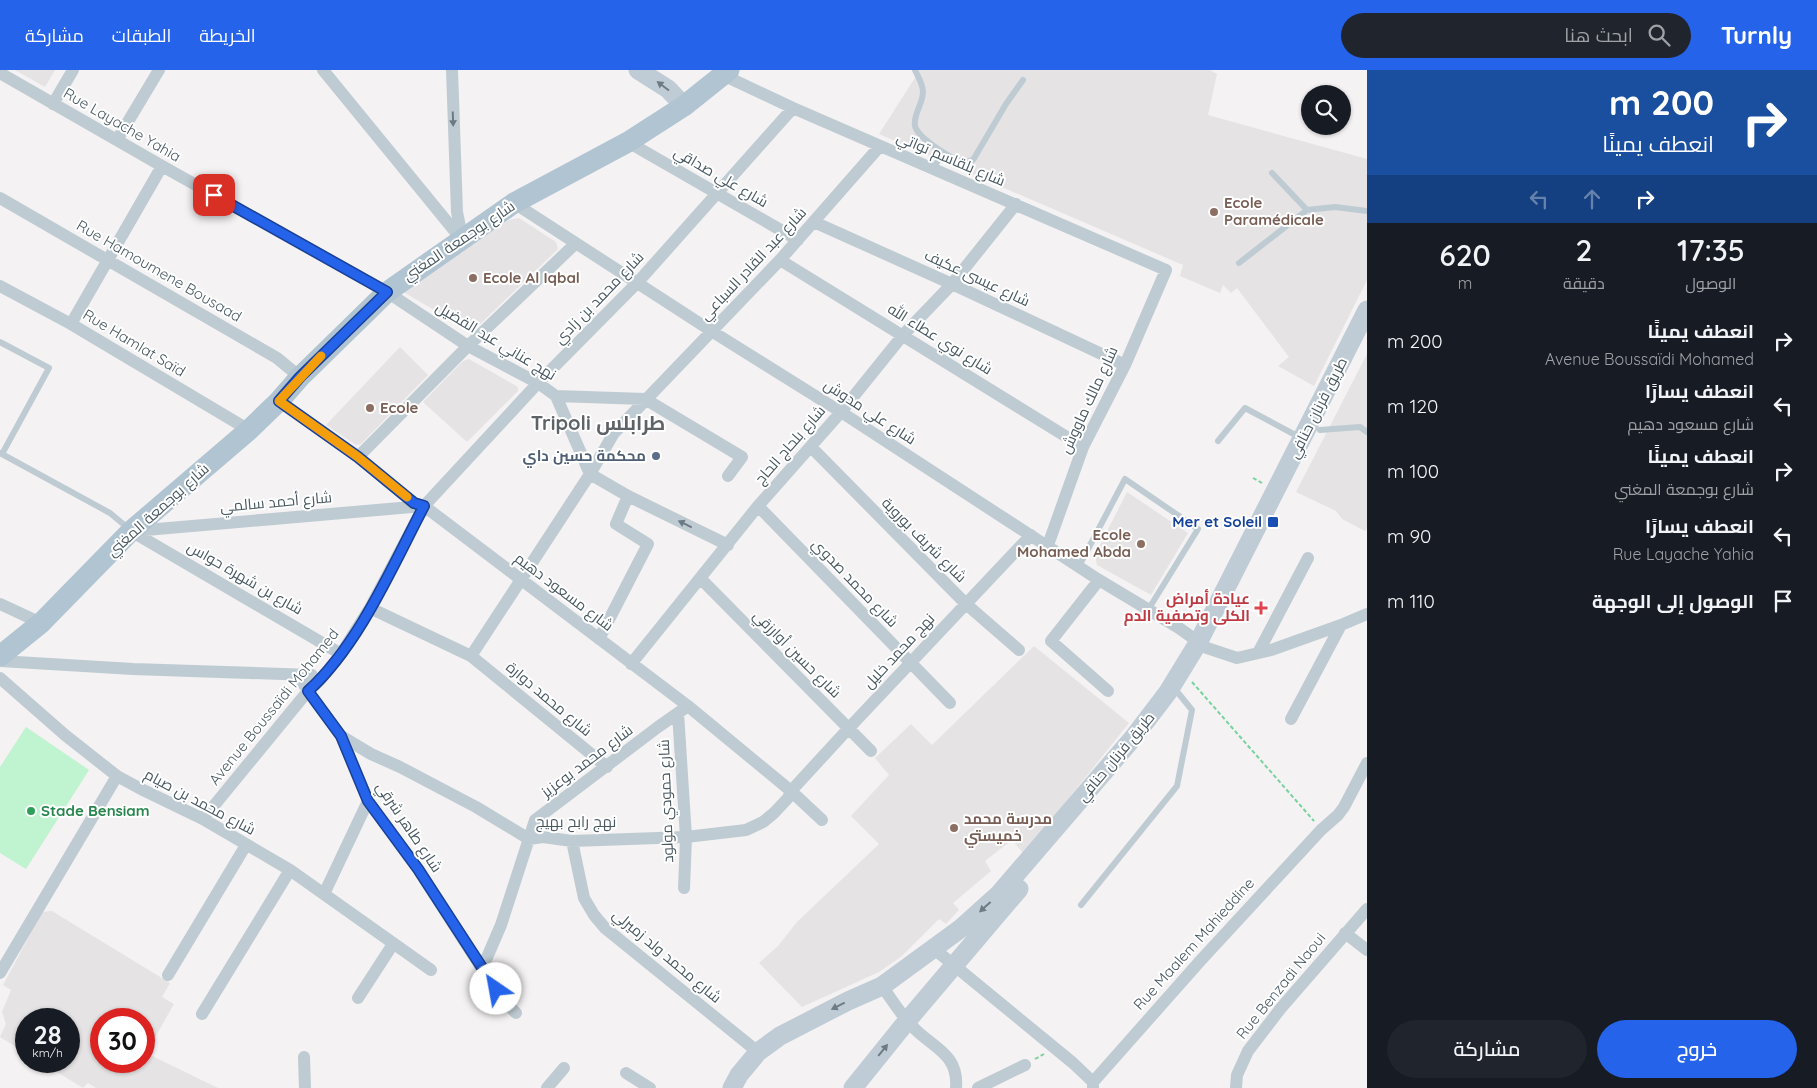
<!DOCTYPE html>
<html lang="ar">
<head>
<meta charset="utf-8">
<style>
  :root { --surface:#171b24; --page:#20242c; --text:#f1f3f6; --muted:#9ea1a6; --accent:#2563eb }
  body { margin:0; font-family:Quicksand,Cairo,sans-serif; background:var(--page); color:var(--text); direction:rtl; height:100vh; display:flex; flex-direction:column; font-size:19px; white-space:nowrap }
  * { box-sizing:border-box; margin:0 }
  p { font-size:16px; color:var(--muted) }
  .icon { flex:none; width:28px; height:28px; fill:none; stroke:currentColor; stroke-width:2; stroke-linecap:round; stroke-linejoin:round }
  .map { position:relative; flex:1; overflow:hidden; direction:ltr }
  .side { display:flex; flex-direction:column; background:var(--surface); width:450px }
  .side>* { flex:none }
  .hud { background:#1a4fa0; color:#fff; overflow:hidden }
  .buttons { position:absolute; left:1301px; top:15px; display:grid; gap:10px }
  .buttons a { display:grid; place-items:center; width:50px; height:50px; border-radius:50%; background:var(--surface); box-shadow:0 1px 4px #0004; font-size:25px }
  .speed { position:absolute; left:15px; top:938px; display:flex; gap:10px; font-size:25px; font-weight:700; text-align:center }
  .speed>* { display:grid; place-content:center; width:65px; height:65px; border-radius:50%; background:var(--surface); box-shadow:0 1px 4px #0004; line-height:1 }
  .speed small { font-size:12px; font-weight:400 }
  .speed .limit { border:8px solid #d22; background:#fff; color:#111 }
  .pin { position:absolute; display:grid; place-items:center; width:42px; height:42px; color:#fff; margin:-21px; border-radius:10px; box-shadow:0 2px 8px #0006 }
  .me { position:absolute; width:55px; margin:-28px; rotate:327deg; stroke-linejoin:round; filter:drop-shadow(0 0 4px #0008) }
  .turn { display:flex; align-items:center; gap:18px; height:105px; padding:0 20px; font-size:22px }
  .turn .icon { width:65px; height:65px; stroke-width:2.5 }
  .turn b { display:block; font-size:35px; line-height:42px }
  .lanes { display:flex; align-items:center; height:48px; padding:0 20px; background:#0003; justify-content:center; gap:25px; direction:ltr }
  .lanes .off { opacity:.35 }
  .eta { display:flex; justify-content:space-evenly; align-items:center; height:85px; text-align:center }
  .eta b { font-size:30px; font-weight:600; line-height:35px }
  .button { display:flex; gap:10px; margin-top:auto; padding:10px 20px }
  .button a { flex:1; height:58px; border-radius:30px; background:var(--accent); color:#fff; font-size:20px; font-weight:600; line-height:58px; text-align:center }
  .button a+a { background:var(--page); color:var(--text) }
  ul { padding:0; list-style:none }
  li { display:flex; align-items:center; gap:15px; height:65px; padding:0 20px }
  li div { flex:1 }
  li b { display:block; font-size:19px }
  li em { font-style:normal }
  header { display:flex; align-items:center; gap:30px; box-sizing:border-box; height:70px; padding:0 25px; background:var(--accent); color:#fff }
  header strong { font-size:24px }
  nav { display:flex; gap:28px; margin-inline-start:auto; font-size:18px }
  .search { width:350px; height:45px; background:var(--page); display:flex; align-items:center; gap:12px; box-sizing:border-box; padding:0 18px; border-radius:28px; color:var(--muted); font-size:19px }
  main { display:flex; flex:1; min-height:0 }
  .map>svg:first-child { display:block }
  .education { fill:#e5e3e4; fill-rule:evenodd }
  .green { fill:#c0f3cf }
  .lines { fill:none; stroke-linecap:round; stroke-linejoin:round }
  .path { stroke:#75d39c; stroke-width:2; stroke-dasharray:4 2.5; stroke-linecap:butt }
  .lane { stroke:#bfcbd2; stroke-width:6 }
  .street { stroke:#bfcbd2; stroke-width:12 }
  .secondary { stroke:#bfccd6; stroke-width:19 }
  .primary { stroke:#b1c4d2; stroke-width:21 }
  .oneway { fill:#6c7b84 }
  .oneway2 { fill:#6c7a83 }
  .route-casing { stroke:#184099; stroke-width:12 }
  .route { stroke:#2563eb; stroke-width:9 }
  .slow { stroke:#f59e0b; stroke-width:9 }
  .education-dot { fill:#8d6e63; stroke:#fff; stroke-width:2 }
  .service-dot { fill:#5c6f8a; stroke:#fff; stroke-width:2 }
  .transit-dot { fill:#1a4fb4; stroke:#fff; stroke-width:2 }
  .health-dot { fill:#e0444e; stroke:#fff; stroke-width:2 }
  .leisure-dot { fill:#2e9e5b; stroke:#fff; stroke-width:2 }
  .labels { text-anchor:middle; stroke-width:4; stroke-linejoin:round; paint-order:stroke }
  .street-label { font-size:15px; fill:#485861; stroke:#fff }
  .education-label { font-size:15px; font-weight:bold; fill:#785e54; stroke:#fff; text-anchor:start }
  .service-label { font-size:15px; font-weight:bold; fill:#4e5e75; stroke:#fff; text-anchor:end }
  .transit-label { font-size:15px; font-weight:bold; fill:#164399; stroke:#fff; text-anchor:end }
  .health-label { font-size:15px; font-weight:bold; fill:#be3a42; stroke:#fff; text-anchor:end }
  .leisure-label { font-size:15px; font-weight:bold; fill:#27864d; stroke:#fff; text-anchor:start }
  .district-label { font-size:20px; font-weight:bold; fill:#5e6367; stroke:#fff }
</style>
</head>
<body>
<header>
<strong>Turnly</strong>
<div class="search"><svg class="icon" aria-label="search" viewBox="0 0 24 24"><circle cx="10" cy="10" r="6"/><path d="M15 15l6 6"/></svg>ابحث هنا</div>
<nav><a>الخريطة</a><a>الطبقات</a><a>مشاركة</a></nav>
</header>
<main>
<section class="side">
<div class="hud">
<div class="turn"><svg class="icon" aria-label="right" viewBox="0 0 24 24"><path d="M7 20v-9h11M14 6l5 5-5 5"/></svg><div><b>200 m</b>انعطف يمينًا</div></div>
<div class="lanes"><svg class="icon off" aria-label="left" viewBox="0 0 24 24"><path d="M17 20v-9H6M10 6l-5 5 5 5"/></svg><svg class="icon off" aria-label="ahead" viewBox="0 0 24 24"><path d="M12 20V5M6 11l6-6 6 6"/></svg><svg class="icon" aria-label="right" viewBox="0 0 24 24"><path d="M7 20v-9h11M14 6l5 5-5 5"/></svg></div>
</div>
<div class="eta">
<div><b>17:35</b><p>الوصول</p></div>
<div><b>2</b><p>دقيقة</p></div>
<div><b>620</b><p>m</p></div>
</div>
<ul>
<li><svg class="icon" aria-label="right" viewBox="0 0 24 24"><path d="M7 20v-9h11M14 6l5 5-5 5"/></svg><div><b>انعطف يمينًا</b><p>Avenue Boussaïdi Mohamed</p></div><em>200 m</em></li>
<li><svg class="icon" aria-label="left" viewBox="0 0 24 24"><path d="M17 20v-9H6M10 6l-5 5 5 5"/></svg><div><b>انعطف يسارًا</b><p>شارع مسعود دهيم</p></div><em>120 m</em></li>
<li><svg class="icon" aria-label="right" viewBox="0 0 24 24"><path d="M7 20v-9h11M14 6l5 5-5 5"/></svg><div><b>انعطف يمينًا</b><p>شارع بوجمعة المغني</p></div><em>100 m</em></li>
<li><svg class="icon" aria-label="left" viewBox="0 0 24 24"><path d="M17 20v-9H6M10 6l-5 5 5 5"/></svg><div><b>انعطف يسارًا</b><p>Rue Layache Yahia</p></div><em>90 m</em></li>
<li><svg class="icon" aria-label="arrive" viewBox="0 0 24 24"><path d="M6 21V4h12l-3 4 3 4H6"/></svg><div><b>الوصول إلى الوجهة</b></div><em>110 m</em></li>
</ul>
<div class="button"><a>خروج</a><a>مشاركة</a></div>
</section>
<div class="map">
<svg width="1367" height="1018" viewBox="0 0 1367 1018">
  <rect width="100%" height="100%" fill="#f4f2f2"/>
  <path class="education" d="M15 0H55L45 17Z
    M918 0H1210L1217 4 1208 45 1367 89V210L1314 316 1278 296 1289 287 1237 218 1231 223 1223 215 1220 223 1180 206 1183 195 879 64 918 3Z
    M519 148 556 172 558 179 472 262 405 223V217L509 150Z
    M400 277 428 305 361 374 356 375 326 355Z
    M1367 284V459L1365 461 1342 449 1336 441 1296 422Z
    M469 289 518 317V321L467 372 423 332 463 291Z
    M1127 422 1188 463 1151 525 1097 495 1095 485Z
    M1034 576 1129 653 1024 784 1012 770 985 791 991 801 953 833 959 840 946 854 939 849 902 886 879 902 802 937 759 893 778 876 797 852 879 774 851 746 889 705 875 688 911 654 932 675Z
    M52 841 170 913 162 927 174 934 146 983 218 1018H96L88 1013 83 1018 39 991H69V949H26V983L0 967 6 954 2 942 11 920 3 915 42 842ZM101 949H144V991H101Z"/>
  <path class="green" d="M26 657 89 700 26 799 0 783V697Z"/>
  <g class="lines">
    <path class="path" d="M1253 408 1262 413
      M1192 612 1314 751
      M1035 989 1044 984"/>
    <path class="lane" d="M915 0C918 7 923 14 923 22 923 34 913 44 915 56 918 68 950 88 961 91 966 92 969 91 973 90L1006 34 1023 10
      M933 99 943 82
      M1272 103 1307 140
      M1239 193 1307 140 1335 137 1367 141
      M0 272 49 298 2 384
      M1320 360 1360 357 1367 362
      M1218 371 1245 338 1301 368
      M0 383 110 443 128 458
      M1079 496 1125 409 1198 459 1148 540
      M1081 835 1177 716 1192 640 1179 624"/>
    <path class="street" d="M323 0 462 170
      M452 0 457 142 462 167
      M0 3 162 96 387 222 468 276 538 313 556 326 590 404 628 426 728 475
      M723 5 793 38 1166 200 1125 295 1083 377 1048 475
      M53 34 73 0
      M117 70 159 0
      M628 72 798 170
      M0 128 277 288 300 307
      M514 133 713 262 841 342 1099 510 1179 558 1207 578 1237 588 1271 580 1341 555 1367 544
      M814 152 952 214 1125 295
      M780 190 1083 377
      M0 216 71 254 249 360
      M71 254 162 96
      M556 326 645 329 742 387 728 406
      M279 331 358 387 414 433 424 436 688 636 791 721 822 750
      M811 377 966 534 1019 580
      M358 387 468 276 575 174
      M758 436 950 633
      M131 461 341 584
      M134 461 423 436
      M701 509 871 681
      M1099 510 1051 571 1108 621
      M0 534 41 553
      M370 538 471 586 590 404 614 363 780 190 880 76
      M599 569 648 474 616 454 628 426
      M1258 583 1308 488
      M471 586 607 697
      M0 591 133 599 312 605
      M631 594 758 436 841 342 903 265 952 214 1016 134
      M304 605 303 613 308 621 341 666 368 731 418 799 495 919 504 931 516 943
      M0 608 65 665 117 706 141 719 203 749 290 800 431 900
      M678 643 686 767 684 818
      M1291 649 1341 555
      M341 666 371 684 400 697 476 737 529 769 543 767 572 771 686 767 746 760 763 752 774 743 788 728 791 721 848 659 1031 465
      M203 749 308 621 320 610 341 584 370 538 424 436 538 313 638 212 793 38
      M572 771 584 828 594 845 605 858 758 982
      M324 824 368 731
      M1345 863 1367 880
      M933 878 1073 993 1093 1012V1018
      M482 899 501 855 535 750 658 657 688 636
      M0 903 117 706
      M168 905 246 775
      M882 916C892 930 901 945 913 957 931 977 959 983 956 1018
      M358 928 393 874
      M202 944 290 800
      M304 987 305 1018
      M626 1003 650 1018
      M1093 1012 1201 890 1321 760 1338 745 1344 737 1367 693
      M547 1018 564 998
      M978 1018 1025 995
      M1236 1018 1237 1005 1248 981 1281 938 1367 839"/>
    <path class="secondary" d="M638 0 668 19 684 36
      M732 1018 739 1005 758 982 780 966 848 931 882 916 960 859 999 824 1133 668 1168 622 1198 573 1367 240
      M853 1018 907 951 1019 819"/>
    <path class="primary" d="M0 586 41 553 131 461 249 360 279 331 300 307 387 222 514 133 628 72 684 36 729 0"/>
  </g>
  <defs><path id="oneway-solid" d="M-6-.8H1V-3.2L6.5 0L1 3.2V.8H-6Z" transform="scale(1.25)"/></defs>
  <g class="oneway">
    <use href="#oneway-solid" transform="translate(663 16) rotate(-143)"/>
    <use href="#oneway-solid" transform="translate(985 837) rotate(138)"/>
    <use href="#oneway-solid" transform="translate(838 936) rotate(153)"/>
    <use href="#oneway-solid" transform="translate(883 980) rotate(-51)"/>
  </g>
  <g class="oneway2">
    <use href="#oneway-solid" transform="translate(453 49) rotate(88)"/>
    <use href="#oneway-solid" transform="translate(685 454) rotate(-154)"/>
  </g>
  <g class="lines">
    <defs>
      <path id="route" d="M214 125 387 222 300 307 279 331 358 387 414 433 424 436C392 497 359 575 308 621L341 666 368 731 418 799 496 919"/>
    </defs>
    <use href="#route" class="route-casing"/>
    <use href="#route" class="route"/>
    <path class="slow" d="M321 286 279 331 358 387 407 427"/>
  </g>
  <g class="education-dot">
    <circle cx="1214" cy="142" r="5"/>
    <circle cx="473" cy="208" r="5"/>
    <circle cx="370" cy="338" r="5"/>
    <circle cx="1141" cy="474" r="5"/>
    <circle cx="954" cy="758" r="5"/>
  </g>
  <circle class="service-dot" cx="656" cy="386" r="5"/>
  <rect class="transit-dot" x="1267" y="446" width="12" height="12" rx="2.5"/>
  <path class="health-dot" d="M1258.5 530.5h5v5h5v5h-5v5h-5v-5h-5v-5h5z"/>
  <circle class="leisure-dot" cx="31" cy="741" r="5"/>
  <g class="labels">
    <g class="street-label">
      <text transform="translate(122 55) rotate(30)" y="5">Rue Layache Yahia</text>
      <text transform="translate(951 89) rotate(23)" y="5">شارع بلقاسم تواتي</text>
      <text transform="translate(721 107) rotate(30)" y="5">شارع علي صداقي</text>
      <text transform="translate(459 171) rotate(-34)" y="5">شارع بوجمعة المغني</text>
      <text transform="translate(753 194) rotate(-47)" y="5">شارع عبد القادر السباعي</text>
      <text transform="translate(159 201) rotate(30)" y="5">Rue Hamoumene Bousaad</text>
      <text transform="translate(977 208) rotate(25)" y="5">شارع عيسى عكيف</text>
      <text transform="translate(599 228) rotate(-46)" y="5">شارع محمد بن زادي</text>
      <text transform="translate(940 269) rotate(32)" y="5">شارع نوي عطاء الله</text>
      <text transform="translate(496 271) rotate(31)" y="5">نهج عناني عبد الفضيل</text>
      <text transform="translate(134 273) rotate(31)" y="5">Rue Hamlat Saïd</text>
      <text transform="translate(1089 330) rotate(-65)" y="5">شارع مالك ماووش</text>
      <text transform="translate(1318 338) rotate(-63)" y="5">طريق فرنان حنافي</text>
      <text transform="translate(870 342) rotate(33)" y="5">شارع علي مدوش</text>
      <text transform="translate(790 375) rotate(-49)" y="5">شارع بلحاج الحاج</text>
      <text transform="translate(276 432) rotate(-5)" y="5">شارع أحمد سالمي</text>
      <text transform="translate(158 440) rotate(-42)" y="5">شارع بوجمعة المغني</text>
      <text transform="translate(924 470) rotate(45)" y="5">شارع شريف بوروية</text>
      <text transform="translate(245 508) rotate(30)" y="5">شارع بن شهرة حواس</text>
      <text transform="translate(855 513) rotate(46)" y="5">شارع محمد صدوي</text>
      <text transform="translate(564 522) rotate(37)" y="5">شارع مسعود دهيم</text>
      <text transform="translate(899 581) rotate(-47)" y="5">نهج محمد خليل</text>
      <text transform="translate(797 584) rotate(45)" y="5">شارع حسين أوارزقي</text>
      <text transform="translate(549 629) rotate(40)" y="5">شارع محمد دوارة</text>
      <text transform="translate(274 637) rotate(-51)" y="5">Avenue Boussaïdi Mohamed</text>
      <text transform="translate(1116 687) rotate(-50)" y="5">طريق فرنان حنافي</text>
      <text transform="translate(587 691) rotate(-37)" y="5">شارع محمد بوعزيز</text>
      <text transform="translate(666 731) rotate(-92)" y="5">شارع حمودي مولود</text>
      <text transform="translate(200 732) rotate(28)" y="5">شارع محمد بن صيام</text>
      <text x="576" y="757">نهج رابح بهيج</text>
      <text transform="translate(409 757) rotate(56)" y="5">شارع طاهر شرقي</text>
      <text transform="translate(1194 874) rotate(-48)" y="5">Rue Maalem Mahieddine</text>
      <text transform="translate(667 886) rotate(40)" y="5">شارع محمد ولد زميرلي</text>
      <text transform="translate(1281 916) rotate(-51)" y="5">Rue Benzadi Naoui</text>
    </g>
    <g class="education-label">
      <text x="1224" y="138">Ecole<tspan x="1224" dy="17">Paramédicale</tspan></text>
      <text x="483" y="213">Ecole Al Iqbal</text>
      <text x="380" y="343">Ecole</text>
      <text x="1131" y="470" text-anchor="end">Ecole<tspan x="1131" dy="17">Mohamed Abda</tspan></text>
      <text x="964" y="754">مدرسة محمد<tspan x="964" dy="17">خميستي</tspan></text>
    </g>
    <g class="service-label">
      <text x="646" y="391">محكمة حسين داي</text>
    </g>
    <g class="transit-label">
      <text x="1262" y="457">Mer et Soleil</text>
    </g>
    <g class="health-label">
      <text x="1250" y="534">عيادة أمراض<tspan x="1250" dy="17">الكلى وتصفية الدم</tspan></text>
    </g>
    <g class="leisure-label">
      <text x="41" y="746">Stade Bensiam</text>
    </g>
    <g class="district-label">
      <text x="598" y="360">Tripoli طرابلس</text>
    </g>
  </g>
</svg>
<div class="buttons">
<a><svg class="icon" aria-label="search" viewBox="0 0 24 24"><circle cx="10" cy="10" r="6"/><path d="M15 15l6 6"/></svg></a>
</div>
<div class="speed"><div>28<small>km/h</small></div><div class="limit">30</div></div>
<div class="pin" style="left:214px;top:125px;background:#d93025"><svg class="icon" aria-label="arrive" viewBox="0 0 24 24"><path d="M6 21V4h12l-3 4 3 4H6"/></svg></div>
<svg class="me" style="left:496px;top:919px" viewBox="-20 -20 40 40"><circle r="19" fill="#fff"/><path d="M0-13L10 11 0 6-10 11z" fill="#2563eb"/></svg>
</div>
</main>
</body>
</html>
